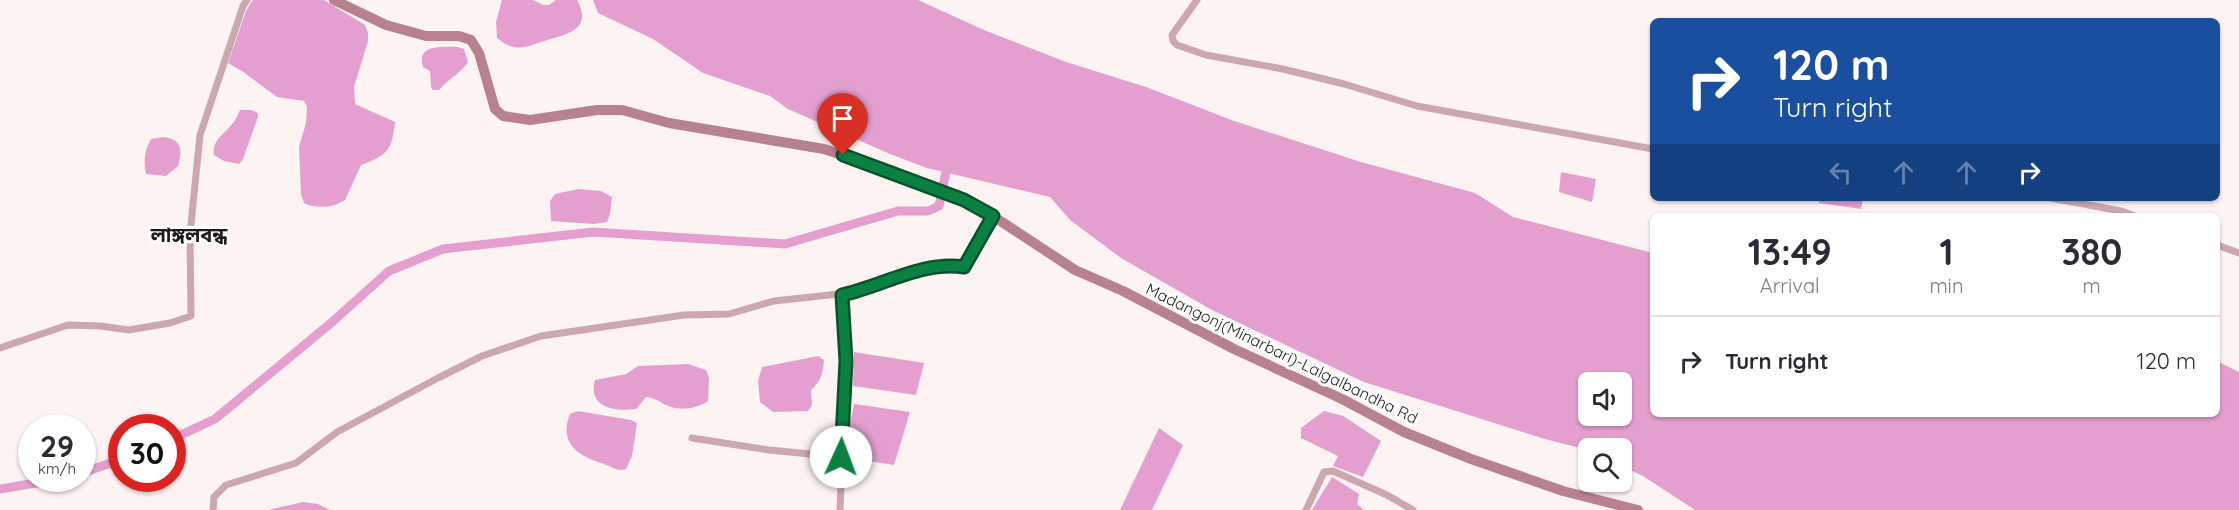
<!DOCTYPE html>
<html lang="en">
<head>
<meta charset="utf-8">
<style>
  :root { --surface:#fff; --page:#f7f7f7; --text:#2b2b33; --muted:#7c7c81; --line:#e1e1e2 }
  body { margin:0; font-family:Quicksand,"Noto Sans Bengali",sans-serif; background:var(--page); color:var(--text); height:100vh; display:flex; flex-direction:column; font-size:22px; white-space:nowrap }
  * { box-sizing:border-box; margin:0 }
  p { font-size:20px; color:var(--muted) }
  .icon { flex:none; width:33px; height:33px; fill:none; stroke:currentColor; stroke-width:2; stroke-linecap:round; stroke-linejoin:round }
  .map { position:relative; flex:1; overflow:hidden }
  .drawer { position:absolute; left:1650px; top:213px; width:570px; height:204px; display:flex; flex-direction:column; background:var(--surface); border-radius:9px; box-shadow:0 2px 4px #0004 }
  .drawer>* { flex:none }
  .top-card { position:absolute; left:1650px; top:18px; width:570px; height:183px; border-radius:9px; box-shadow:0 2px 4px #0004; background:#1a4fa0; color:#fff; overflow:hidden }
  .controls { position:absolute; left:1578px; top:372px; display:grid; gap:12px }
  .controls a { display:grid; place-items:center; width:54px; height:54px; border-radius:9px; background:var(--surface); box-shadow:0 2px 4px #0004; font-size:30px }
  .speed { position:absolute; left:18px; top:414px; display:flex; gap:12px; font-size:30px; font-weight:700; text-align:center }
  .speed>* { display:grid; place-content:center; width:78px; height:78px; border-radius:50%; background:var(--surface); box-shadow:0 2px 4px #0004; line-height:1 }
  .speed small { font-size:15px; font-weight:400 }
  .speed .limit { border:9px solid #d22; background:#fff; color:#111 }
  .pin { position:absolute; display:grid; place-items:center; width:51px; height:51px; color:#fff; margin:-62px -26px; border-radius:50% 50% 50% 0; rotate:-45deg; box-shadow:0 0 6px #0007 }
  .pin .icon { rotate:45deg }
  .me { position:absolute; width:66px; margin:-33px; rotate:2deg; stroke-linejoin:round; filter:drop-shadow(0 0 4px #0008) }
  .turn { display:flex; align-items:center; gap:21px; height:126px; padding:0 24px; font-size:27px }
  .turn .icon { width:78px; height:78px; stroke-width:2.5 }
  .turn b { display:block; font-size:42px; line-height:51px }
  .lanes { display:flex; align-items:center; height:57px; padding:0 24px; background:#0003; justify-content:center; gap:30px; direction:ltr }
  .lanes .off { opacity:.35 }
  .eta { display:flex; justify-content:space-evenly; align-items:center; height:102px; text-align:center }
  .eta b { font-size:36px; font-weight:800; line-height:42px }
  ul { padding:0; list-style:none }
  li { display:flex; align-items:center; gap:18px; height:90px; padding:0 24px; border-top:2px solid var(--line) }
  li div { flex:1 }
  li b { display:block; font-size:22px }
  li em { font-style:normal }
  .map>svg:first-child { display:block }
  .water { fill:#e49fcf; fill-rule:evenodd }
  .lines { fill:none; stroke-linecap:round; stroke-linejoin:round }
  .canal { stroke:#e49fcf; stroke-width:9 }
  .street { stroke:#cda7b0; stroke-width:7 }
  .secondary { stroke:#b7818d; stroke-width:10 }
  .route-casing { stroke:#07532c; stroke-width:15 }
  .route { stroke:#0b8043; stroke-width:10 }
  .labels { text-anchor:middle; stroke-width:6; stroke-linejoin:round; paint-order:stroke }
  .street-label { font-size:16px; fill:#1e1b1a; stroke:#fff }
  .quarter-label { font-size:20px; font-weight:bold; fill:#1e1b1a; stroke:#fff }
</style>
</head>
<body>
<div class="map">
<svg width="2239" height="510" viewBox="0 0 2239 510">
  <rect width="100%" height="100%" fill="#fdf3f2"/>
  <path class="water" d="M253 0H324L365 25 368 33V41L354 87 355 104 395 122C392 150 388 155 361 165L345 200C333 208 316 209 304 203L301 194 299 147 306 123 307 107 304 101 277 97 242 71 228 63 246 11Z
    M502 0H533L543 5H549L556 0H577C595 32 562 35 541 42 532 45 523 49 514 47 507 46 502 42 497 38L496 22Z
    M593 0H918L984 30 1066 62 1146 87 1234 121 1361 162 1475 193 1513 217 1653 253V414H2217V361L2239 372V510H1695L1643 476 1622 466V448L1588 450 1545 439 1364 382 1212 310 1121 258 1070 220 1050 197 927 168 890 154 788 109 770 96 703 73 653 39 598 13ZM1588 382H1622V416H1588Z
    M458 47 464 49 468 62C460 74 448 79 439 90H433L431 87 430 71 423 67C416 44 442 47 458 47Z
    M240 110H251L258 113V117L243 159 239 164 224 161 214 155C212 139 225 134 233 123 236 119 238 115 240 110Z
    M164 137C183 140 182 150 178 166L166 176 146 174C143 162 145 149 151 139Z
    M1561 172 1596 179 1592 202 1559 192Z
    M578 189 601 191 612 197 610 214 607 222 594 224 551 221 550 201 555 194Z
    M1819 198H1863L1861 209 1819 203Z
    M854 352 924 363 916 395 853 386Z
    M818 356 824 360C823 373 821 381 811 390L812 405 808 411 773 412 760 402 758 381 762 367Z
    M688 364 706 370 709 378 708 401C696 409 678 412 664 404 657 400 654 398 646 397L636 409C616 412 587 408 595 380L626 374 638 366Z
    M854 404 910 412 894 465 868 461 845 450Z
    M578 411 631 420 637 423 632 456 626 469C617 472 613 467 604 464 579 456 558 444 570 414Z
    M1324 411 1343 416 1381 441 1363 477 1333 466 1338 456 1301 438V428Z
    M1159 428 1183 445 1152 510H1120Z
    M1332 477 1359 494 1357 504 1364 510H1312Z
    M303 502 318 504 330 510H268Z"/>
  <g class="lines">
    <path class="canal" d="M172 439 215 419 331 323 389 271 443 249 593 232 785 244 898 211H928L939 206 948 162
      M82 473 122 459
      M0 489 65 478"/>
    <path class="street" d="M1197 0 1172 35 1173 41 1177 45 1206 55 1283 69 1344 84 1417 106 1653 149
      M2051 198 2121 211 2135 216
      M2217 245 2239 253
      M0 348 68 325 100 326 129 330 170 323 191 316 190 234 200 135 243 6 247 0
      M692 438 769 450 841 457
      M213 510 214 497 226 485 296 463 337 432 438 378 482 356 541 336 684 315 729 314 774 301 857 292 898 276 928 268 952 265 964 267 993 216
      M840 510 846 361 842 295
      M1306 510 1324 472 1333 471 1387 495 1413 510"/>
    <path class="secondary" d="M334 0 386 25 426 36H459L471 40 479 53 495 109 503 116 530 120 597 110H622L669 123 824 149 874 166 964 200 1002 222 1075 270 1123 291 1234 349 1342 399 1404 432 1471 459 1563 491 1638 510"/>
  </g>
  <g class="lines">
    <defs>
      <path id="route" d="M841 457 846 361 842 295C883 286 921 261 964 267L993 216 964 200 843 155"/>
    </defs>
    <use href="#route" class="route-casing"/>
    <use href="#route" class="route"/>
  </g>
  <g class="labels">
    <g class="street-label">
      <text transform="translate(1282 353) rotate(26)" y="6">Madangonj(Minarbari)-Lalgalbandha Rd</text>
    </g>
    <g class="quarter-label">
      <text x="189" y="242">লাঙ্গলবন্ধ</text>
    </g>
  </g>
</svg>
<div class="controls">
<a><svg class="icon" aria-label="sound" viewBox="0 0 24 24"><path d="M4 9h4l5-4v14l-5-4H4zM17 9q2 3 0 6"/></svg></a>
<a><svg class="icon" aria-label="search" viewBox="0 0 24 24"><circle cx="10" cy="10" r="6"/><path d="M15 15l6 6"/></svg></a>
</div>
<div class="speed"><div>29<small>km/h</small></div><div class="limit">30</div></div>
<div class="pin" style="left:843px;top:155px;background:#d93025"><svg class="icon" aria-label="arrive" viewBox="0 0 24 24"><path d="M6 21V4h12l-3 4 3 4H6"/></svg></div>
<svg class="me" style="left:841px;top:457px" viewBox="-20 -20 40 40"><circle r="19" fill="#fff"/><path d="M0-13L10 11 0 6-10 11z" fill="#0b8043"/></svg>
<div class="top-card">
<div class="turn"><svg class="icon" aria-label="right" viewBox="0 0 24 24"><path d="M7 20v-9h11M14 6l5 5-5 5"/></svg><div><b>120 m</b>Turn right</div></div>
<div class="lanes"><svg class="icon off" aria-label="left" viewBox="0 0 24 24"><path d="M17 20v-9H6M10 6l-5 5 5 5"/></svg><svg class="icon off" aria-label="ahead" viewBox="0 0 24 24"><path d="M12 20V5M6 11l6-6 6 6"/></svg><svg class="icon off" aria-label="ahead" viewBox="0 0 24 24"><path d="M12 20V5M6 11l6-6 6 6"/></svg><svg class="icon" aria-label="right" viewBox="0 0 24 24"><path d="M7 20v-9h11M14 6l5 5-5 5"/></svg></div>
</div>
<section class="drawer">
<div class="eta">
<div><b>13:49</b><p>Arrival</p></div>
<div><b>1</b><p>min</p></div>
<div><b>380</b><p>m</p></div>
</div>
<ul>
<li><svg class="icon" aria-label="right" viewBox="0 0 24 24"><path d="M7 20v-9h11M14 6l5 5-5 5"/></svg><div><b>Turn right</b></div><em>120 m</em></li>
</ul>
</section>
</div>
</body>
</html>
